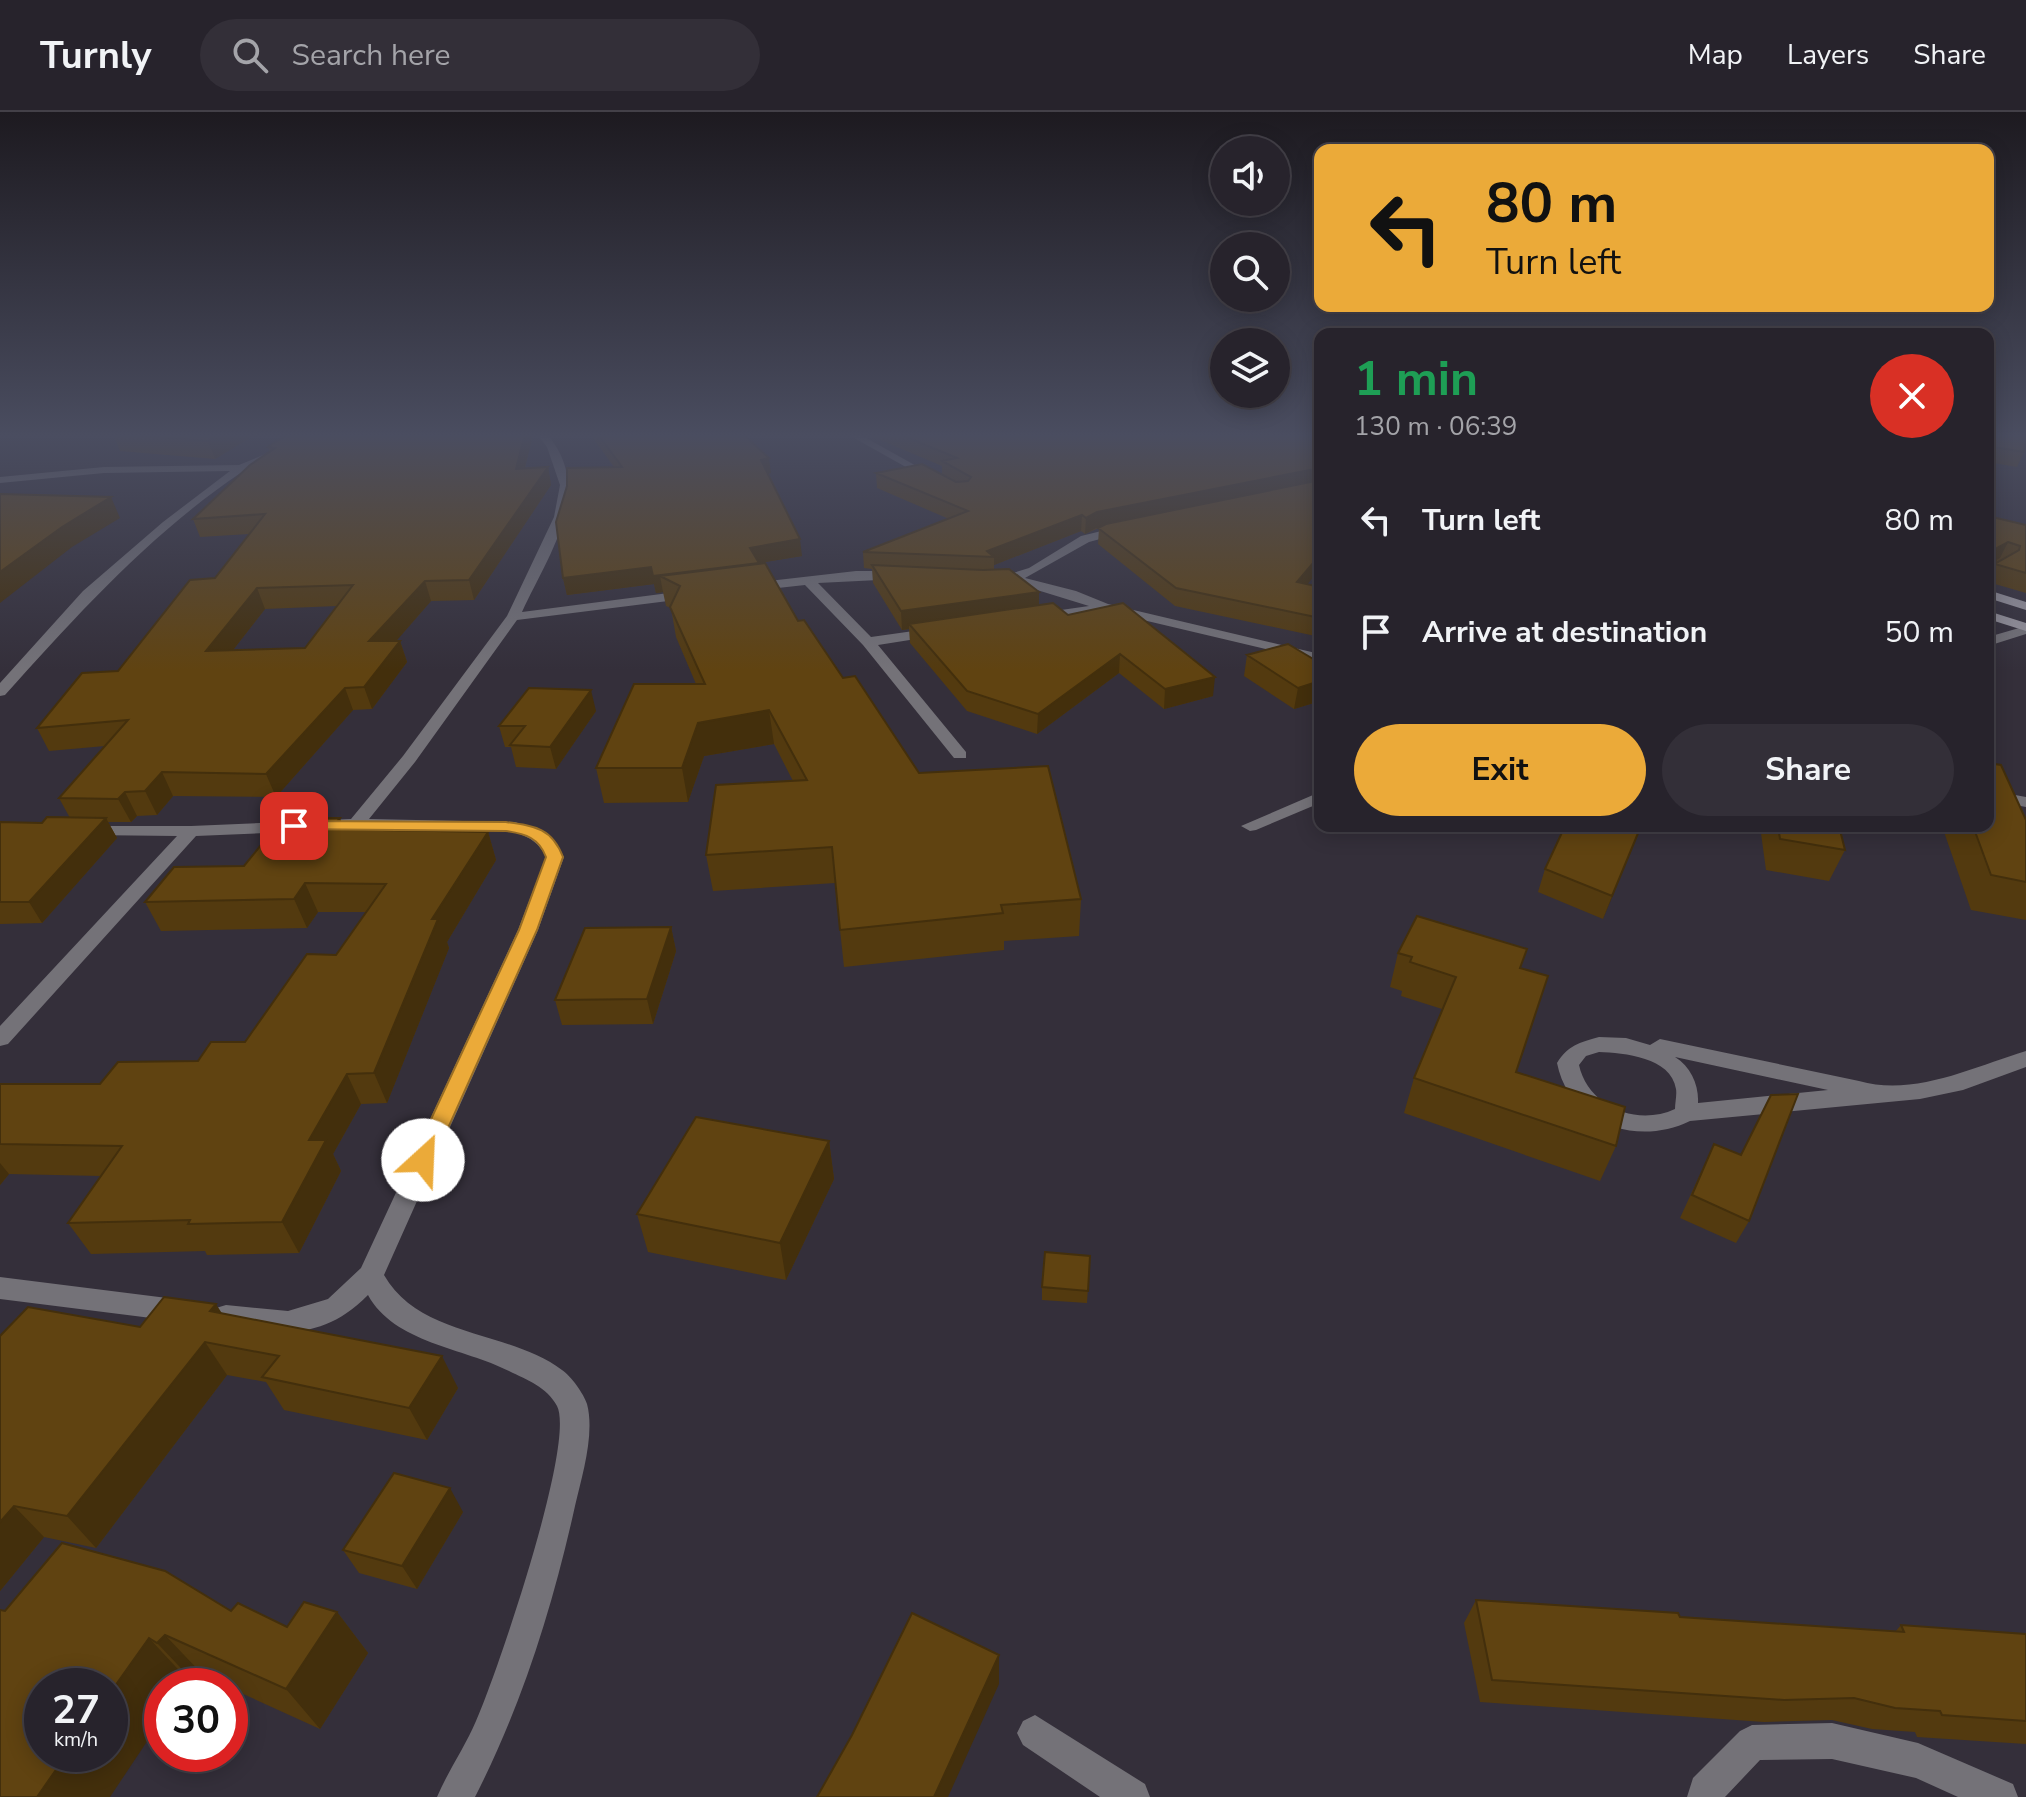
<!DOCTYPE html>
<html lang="en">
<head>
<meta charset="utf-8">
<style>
  :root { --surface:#27232c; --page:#332f38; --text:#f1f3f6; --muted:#a4a4a9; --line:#434048; --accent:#ebaa39 }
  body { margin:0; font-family:"Nunito Sans",sans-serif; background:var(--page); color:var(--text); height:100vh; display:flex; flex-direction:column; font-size:30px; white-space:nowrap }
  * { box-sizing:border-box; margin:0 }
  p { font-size:26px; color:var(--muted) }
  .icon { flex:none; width:44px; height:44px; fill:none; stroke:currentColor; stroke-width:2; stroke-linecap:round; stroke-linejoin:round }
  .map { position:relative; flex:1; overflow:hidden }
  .side { position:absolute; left:1314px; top:216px; width:680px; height:504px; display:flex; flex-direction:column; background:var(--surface); border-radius:16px; box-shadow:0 4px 20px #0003,0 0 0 2px var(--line) }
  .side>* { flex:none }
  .top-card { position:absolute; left:1314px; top:32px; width:680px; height:168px; border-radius:16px; box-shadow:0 4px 20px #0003,0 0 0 2px var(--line); background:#ebaa39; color:#111; overflow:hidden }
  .tools { position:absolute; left:1210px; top:24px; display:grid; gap:16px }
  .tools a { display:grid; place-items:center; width:80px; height:80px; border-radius:50%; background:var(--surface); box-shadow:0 4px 20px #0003,0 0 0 2px var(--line); font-size:40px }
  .speed { position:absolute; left:24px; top:1556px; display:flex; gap:16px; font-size:40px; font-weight:700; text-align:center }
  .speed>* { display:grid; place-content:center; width:104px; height:104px; border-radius:50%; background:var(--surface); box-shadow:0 4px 20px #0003,0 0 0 2px var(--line); line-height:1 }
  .speed small { font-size:20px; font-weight:400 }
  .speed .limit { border:12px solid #d22; background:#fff; color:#111 }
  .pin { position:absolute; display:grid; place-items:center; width:68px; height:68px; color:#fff; margin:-34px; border-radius:16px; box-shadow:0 4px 12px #0006 }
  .me { position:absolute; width:88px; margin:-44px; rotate:25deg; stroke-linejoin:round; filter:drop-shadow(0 0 6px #0008) }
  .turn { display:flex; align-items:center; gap:28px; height:168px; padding:0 40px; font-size:36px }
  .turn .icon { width:104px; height:104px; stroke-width:2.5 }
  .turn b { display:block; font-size:56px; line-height:68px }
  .round { display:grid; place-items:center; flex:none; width:84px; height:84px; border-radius:42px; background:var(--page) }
  .summary { display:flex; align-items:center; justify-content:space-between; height:136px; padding:0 40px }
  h1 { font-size:48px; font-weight:700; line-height:60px; color:#1e9e55 }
  .button { display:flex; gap:16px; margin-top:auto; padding:16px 40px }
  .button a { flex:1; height:92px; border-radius:48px; background:var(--accent); color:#111; font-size:32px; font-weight:700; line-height:92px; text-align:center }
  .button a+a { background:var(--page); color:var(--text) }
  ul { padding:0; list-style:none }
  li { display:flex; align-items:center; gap:24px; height:112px; padding:0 40px }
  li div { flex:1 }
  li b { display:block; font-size:30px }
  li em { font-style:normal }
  header { display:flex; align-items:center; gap:48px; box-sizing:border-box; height:112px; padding:0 40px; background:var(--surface); border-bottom:2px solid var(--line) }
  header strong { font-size:38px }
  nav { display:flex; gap:44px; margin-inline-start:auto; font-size:28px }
  .search { width:560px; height:72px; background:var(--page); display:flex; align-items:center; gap:20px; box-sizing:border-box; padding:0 28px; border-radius:44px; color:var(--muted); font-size:30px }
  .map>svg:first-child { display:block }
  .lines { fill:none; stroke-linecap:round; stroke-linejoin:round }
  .service { fill:#747278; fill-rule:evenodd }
  .minor { fill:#747278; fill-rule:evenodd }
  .secondary { fill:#99969f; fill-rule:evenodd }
  .wall { fill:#533a0f; fill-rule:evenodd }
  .shaded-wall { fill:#432f0c }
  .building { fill:#604311; stroke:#432f0c; stroke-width:2; fill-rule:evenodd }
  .route { fill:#ebaa39; stroke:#996e25; stroke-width:2 }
</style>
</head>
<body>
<header>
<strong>Turnly</strong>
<div class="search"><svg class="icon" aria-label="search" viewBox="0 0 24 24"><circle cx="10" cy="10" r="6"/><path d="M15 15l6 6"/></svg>Search here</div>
<nav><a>Map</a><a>Layers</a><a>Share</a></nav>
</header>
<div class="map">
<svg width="2026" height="1685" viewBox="0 0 2026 1685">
  <rect width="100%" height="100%" fill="#342f3a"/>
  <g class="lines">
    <path class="service" d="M2026 514V522L1988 534V525Z
      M1988 678 2026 685V695L1988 688Z
      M1320 680V691L1256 718 1250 719 1241 714Z
      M1599 925 1626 926 1650 933 1660 927 1859 969C1914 985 1973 955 2026 939V955L1963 978 1920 987 1690 1009C1637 1035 1569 1012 1557 951 1568 933 1579 931 1599 925ZM1599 940C1624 941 1671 945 1676 977 1677 983 1675 991 1675 997 1636 1015 1588 994 1579 953L1586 944ZM1675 945 1828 978 1698 991C1699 973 1691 955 1675 945Z
      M1035 1603 1145 1672 1150 1685H1100L1023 1633 1017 1621 1023 1609Z
      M1832 1611 1918 1631 2013 1672 2018 1685H1958L1916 1666 1832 1647 1760 1648 1725 1685H1687L1693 1666 1740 1619 1752 1613Z"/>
    <path class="minor" d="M313 322H326C302 340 267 343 242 360 151 421 78 502 5 583L0 584V571L83 479 163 410 230 359 104 361 0 371V365L104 355 239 353Z
      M537 322H547C596 379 548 443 522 500L692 478 699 482 692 486 517 508 415 650 369 707 515 710 548 722 564 745 538 818 384 1163C420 1226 509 1218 562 1258 571 1264 584 1282 587 1292 595 1322 582 1364 575 1394 553 1494 522 1593 475 1685H437C448 1659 465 1635 476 1609 496 1564 576 1331 557 1294 547 1275 527 1268 509 1259 464 1236 394 1231 368 1183 323 1228 285 1222 226 1215L216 1212 213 1204 216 1196 226 1193 288 1199 328 1187 361 1156 518 818 546 745C538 728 524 722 506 719L356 717 196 724 8 932 0 934V914L177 724 87 723 81 722 78 718 81 714H191L351 707 403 644 507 504 554 405 560 373 547 335Z
      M847 322H859L938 366 929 368Z
      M1122 414 1128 418 1126 420 1089 430 1025 466 1076 479 1108 492 1320 542V550L1105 499 1038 509 1031 505 1033 502 1089 494 1011 470 994 473 988 469 1029 456 1081 424Z
      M856 459H899L905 463 899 467 818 471 871 525 935 516 942 520 935 524 878 533 966 640V646H954L863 533 805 473 751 479 745 475 751 471Z
      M0 1165 183 1188 193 1191 196 1199 193 1207 183 1210 0 1187Z"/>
    <path class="secondary" d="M1988 478 2026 490V498L1988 486Z
      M1988 499 2026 511V519L1988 507Z"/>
  </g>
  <path class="wall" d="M113 322H256L215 347 120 339Z
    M291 322H533L525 356 548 355 551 373 474 488 431 489 396 529H400L407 550 372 597 353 598 276 685 173 684 157 703 137 704 131 710H108L117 726 42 811 0 812V710L42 711 70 706 59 686 105 634 49 639 37 616 118 559 215 466 249 422 200 425 193 407 270 339 268 335ZM337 494 305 536 233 538 265 497Z
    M590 322H743L771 361 768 362 802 444 759 451V452L798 509 919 661 1081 787 1079 824 1004 829V838L844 855 835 771 713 779 706 743 793 669 774 632 704 644 688 690 604 691 596 656 696 572 676 525 671 496 666 494 663 480 656 481 654 472 567 483 563 466 614 355Z
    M866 322H1320V457L1307 472 1320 475V525L1175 494 1098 432 1099 416 1085 422 1081 419 994 453V458L1039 493 1068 503 1213 584 1164 597 1119 561 1037 622 967 599 910 531 909 517 902 518 873 471 872 457 864 456 863 440 949 407 877 376 876 361 942 363V354Z
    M1988 322 2024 340 2017 355 1988 350Z
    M1988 404 2026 413V481L1988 470Z
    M1247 543 1320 551V589L1294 597 1244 564Z
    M596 599 556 657 516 655 511 635H505L499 614Z
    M2026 708V808L1971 798 1942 714H1988Z
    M1641 714 1603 807 1538 780 1545 757Z
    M1760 714H1839L1845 738 1829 769 1766 758Z
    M344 718 488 720 496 748 447 830 449 836 387 991 361 992 333 1042 341 1059 299 1141 207 1143 205 1139 91 1142 68 1111 101 1064 9 1062 0 1073V972H100L198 949 245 930 336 843 366 800H318L307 816 161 819 145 790Z
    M671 815 676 839 653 912 562 913 555 888Z
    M1398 841 1520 856 1516 960 1616 1034 1600 1069 1404 1001 1414 966 1442 897 1401 884 1402 879 1390 875Z
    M829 1029 834 1067 786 1168 648 1140 637 1102Z
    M1714 1032 1740 1043 1749 1109 1736 1131 1680 1106Z
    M1090 1144 1087 1191 1042 1188V1175Z
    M221 1201 458 1276 427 1328 284 1298 266 1270 227 1263 96 1436 44 1425 0 1479V1224L140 1215Z
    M463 1400 417 1477 359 1461 343 1438Z
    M1476 1488 1680 1505 1895 1520 1901 1513 2026 1522V1632L1917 1625 1915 1620 1872 1617 1832 1608 1764 1610 1480 1590 1464 1511Z
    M5 1499H231L287 1515 337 1500 368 1541 320 1617 230 1576V1574H226L204 1564 196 1572 188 1568 184 1574H162Z"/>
  <path class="shaded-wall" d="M220 322H256L215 347 208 329Z
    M525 322H533L520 375 516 357Z
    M769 346 771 361 763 363 761 348Z
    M548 355 551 373 474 488 469 468Z
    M1320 356 1319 371 1096 416 1085 422 1086 406 1097 400Z
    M111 385 120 406 72 435 0 491V460L62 415Z
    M1082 403 1081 419 994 453V445L987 439Z
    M800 427 802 444 759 451 761 468 680 474 660 464 663 480 656 481 654 472 567 483 563 466 651 455 750 436Z
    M2008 430 2000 446 1991 451 1995 437Z
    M1320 443V457L1295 487 1297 470Z
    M425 469 431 489 377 551 369 529Z
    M257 476 265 497 215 561 206 539Z
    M1039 480V498L909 512V517L902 518 901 499Z
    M400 529 407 550 372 597 364 575Z
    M1120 542 1119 561 1037 622 1038 602Z
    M1215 565 1213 584 1164 597 1165 577Z
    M1320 569V589L1294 597 1298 576Z
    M345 576 353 598 276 685 266 662Z
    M591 578 596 599 556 657 550 635Z
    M769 598 774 632 704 644 688 690 682 656 698 611Z
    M162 660 173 684 157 703 145 679Z
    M125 680 137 704 131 710 118 687Z
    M106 706 117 726 42 811 29 790Z
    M340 706 351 734 331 717Z
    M1641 714 1633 735 1603 807 1612 784Z
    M488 720 496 748 447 830 449 836 387 991 374 961 432 807Z
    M305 771 318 800 307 816 294 787Z
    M671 815 676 839 653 912 647 887Z
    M347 962 361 992 333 1042 341 1059 299 1141 282 1110 309 1028Z
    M829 1029 834 1067 786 1168 780 1131Z
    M0 1051 9 1062 0 1073Z
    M216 1192 237 1225 210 1199Z
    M205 1230 227 1263 96 1436 67 1404Z
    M442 1244 458 1276 427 1328 409 1296Z
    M450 1376 463 1400 417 1477 402 1454Z
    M14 1394 44 1425 0 1479V1410Z
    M337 1500 368 1541 320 1617 286 1577Z
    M165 1523 204 1564 196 1572 157 1531Z
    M149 1526 188 1568 184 1574H162V1607L110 1685H37L67 1642H110V1581Z
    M999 1543V1572L948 1685H934Z"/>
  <path class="building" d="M122 322H220L208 329Z
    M291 322H525L516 357 548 355 469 468 425 469 369 529H400L364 575 345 576 266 662 162 660 145 679 125 680 118 687 59 686 128 608 37 616 82 561 118 559 190 468 215 466 265 402 193 407 250 353 275 336 268 335 276 329ZM353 473 305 536 206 539 257 476Z
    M598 322H743L769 346 761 348 800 427 750 436 759 451 653 464 651 455 563 466 556 410 567 374V356L622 355Z
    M899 322H1320V356L1097 400 1086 406 1082 403 987 439 994 445 863 440 968 399 876 361 922 352 956 370 968 369 971 365 942 349 957 346Z
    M1988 322 2026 323 2024 340 1988 334Z
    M1320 368V443L1297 470 1320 475V506L1176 476 1098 416 1106 412Z
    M0 382 111 385 62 415 0 460Z
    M1988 404 2026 413V461L1988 450ZM2008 430 2020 434 2019 438 1996 451 1995 437Z
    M765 451 798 509 804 508 843 566 855 564 919 661 1048 654 1081 787 1001 793 1003 801 840 818 832 735 706 743 716 673 807 668 769 598 698 611 682 656H596L634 572H705L670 495 680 474 660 464Z
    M872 453 983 458 1009 457 1039 480 901 499Z
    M1053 491 1068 503 1123 491 1215 565 1165 577 1120 542 1038 602 967 579 909 512Z
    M1288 532 1320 551V569L1298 576 1247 543Z
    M529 576 591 578 550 635 510 633 525 614H499Z
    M1988 651 2001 653 2026 708V770L1991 763 1973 714H1988Z
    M47 705 106 706 29 790H0V710L42 711Z
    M283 706H340L331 717 488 720 432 807H438L374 961 347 962 309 1028H326L282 1110 188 1112 190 1108 68 1111 122 1034 0 1032V972H100L118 950 198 949 211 930H245L307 842 336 843 386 772 305 771 294 787 145 790 174 755 244 754Z
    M1565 714H1641L1612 784 1545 757Z
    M1778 714H1839L1845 738 1780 727Z
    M1417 804 1527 837 1520 856 1548 864 1516 960 1625 995 1616 1034 1414 966 1456 865 1410 850 1412 845 1398 841Z
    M671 815 647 887 555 888 585 816Z
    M1798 982 1749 1109 1692 1083 1714 1032 1741 1043 1771 983Z
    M696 1005 829 1029 780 1131 637 1102Z
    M1045 1140 1090 1144 1088 1179 1042 1175Z
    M164 1185 216 1192 210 1199 442 1244 409 1296 262 1265 279 1244 205 1230 67 1404 14 1394 0 1410V1224L28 1195 140 1215Z
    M394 1361 450 1376 402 1454 343 1438Z
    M62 1431 165 1459 231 1499 238 1491 287 1515 304 1490 337 1500 286 1577 165 1523 157 1531 149 1526 110 1581V1574H42V1642H67L37 1685H0V1498L5 1499Z
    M1476 1488 1678 1501 1680 1505 1904 1520 1901 1513 2026 1522V1609L1942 1603 1940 1599 1895 1596 1854 1586 1784 1588 1492 1568Z
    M912 1501 999 1543 934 1685H817L852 1623Z"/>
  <linearGradient id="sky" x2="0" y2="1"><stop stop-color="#1d1a20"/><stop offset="0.58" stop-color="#4a4d60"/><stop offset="1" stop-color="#4a4d60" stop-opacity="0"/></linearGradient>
  <rect width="2026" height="558" fill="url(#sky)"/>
  <path class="route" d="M294 709 506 710C535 714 552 716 563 745L537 818 431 1054 423 1057 416 1054 412 1048 519 818 546 745C539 726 526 722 506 719L288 717 286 714Z"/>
</svg>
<div class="tools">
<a><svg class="icon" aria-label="sound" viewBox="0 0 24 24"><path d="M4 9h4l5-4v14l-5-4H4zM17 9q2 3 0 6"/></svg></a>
<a><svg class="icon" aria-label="search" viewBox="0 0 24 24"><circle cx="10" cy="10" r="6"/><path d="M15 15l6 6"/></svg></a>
<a><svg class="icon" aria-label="layers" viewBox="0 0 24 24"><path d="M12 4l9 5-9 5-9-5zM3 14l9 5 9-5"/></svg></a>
</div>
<div class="speed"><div>27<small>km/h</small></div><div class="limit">30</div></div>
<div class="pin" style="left:294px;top:714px;background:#d93025"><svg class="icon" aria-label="arrive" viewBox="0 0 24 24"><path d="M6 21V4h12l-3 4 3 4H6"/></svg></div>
<svg class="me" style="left:423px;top:1048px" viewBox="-20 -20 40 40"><circle r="19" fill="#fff"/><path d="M0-13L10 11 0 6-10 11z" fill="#ebaa39"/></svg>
<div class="top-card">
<div class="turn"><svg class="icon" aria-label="left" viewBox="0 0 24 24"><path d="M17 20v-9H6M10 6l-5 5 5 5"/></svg><div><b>80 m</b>Turn left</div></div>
</div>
<section class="side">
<div class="summary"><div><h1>1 min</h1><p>130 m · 06:39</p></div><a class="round" style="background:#d93025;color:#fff"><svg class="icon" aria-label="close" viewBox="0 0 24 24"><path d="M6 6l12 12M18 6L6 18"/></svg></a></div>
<ul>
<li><svg class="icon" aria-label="left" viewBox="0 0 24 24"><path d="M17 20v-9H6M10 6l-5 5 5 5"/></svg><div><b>Turn left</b></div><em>80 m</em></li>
<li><svg class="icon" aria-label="arrive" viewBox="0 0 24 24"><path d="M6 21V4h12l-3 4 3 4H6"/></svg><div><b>Arrive at destination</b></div><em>50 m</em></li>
</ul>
<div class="button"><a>Exit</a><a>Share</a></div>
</section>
</div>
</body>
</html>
